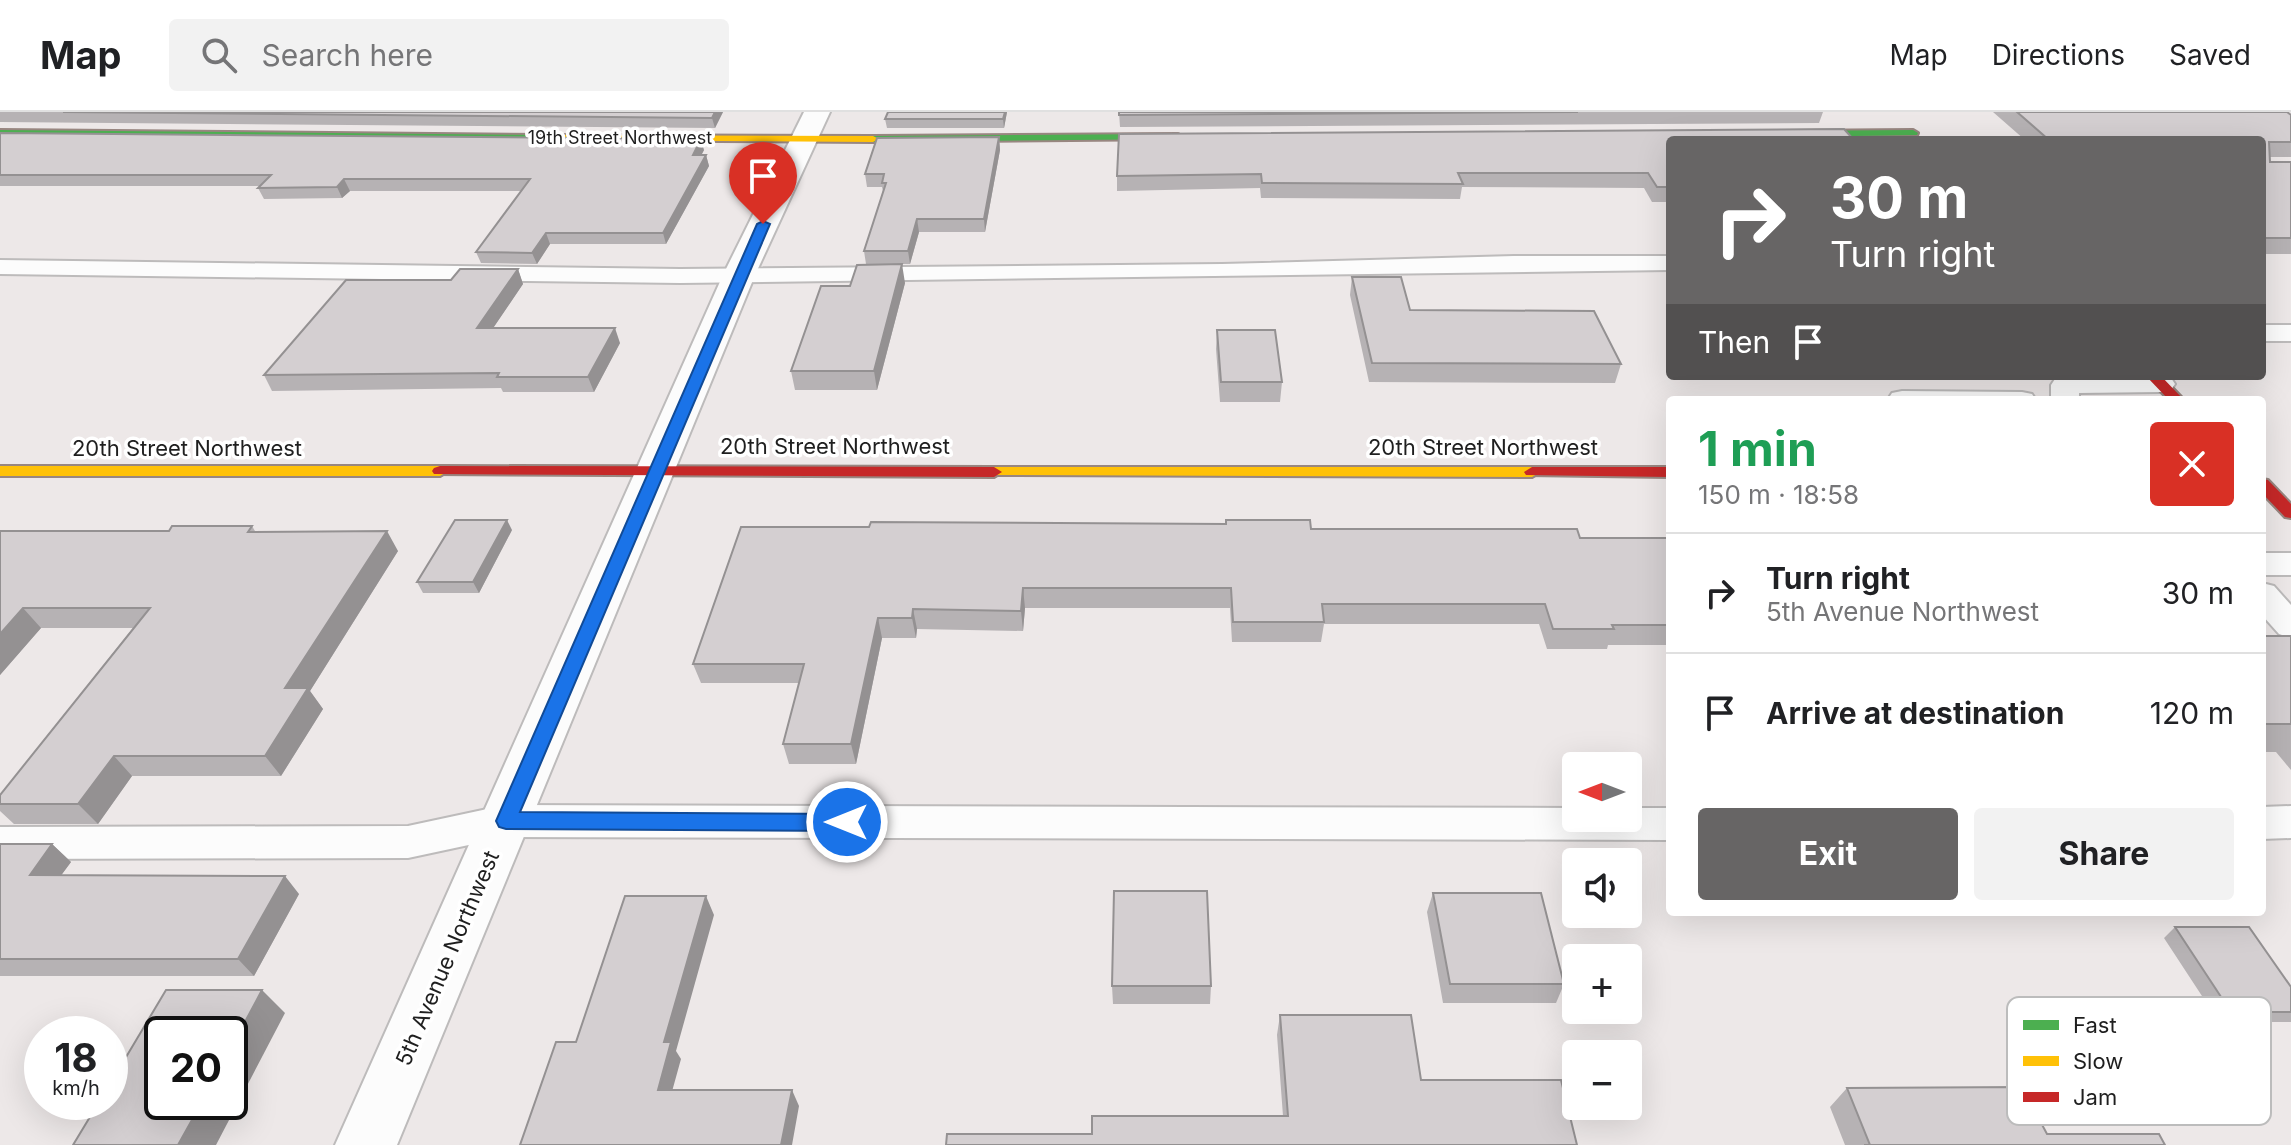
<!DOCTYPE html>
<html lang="en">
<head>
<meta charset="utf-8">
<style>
  :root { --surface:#fff; --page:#f2f2f2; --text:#202124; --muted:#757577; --line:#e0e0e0; --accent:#676565 }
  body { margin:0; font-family:Inter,sans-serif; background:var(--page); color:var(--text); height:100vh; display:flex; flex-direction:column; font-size:30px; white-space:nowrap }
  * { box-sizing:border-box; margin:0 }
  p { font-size:26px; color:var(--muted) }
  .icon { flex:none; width:44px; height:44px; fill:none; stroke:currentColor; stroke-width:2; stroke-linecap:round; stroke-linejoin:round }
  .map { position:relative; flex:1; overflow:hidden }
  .side { position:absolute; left:1666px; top:284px; width:600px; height:520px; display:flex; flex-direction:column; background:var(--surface); border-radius:8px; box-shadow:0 8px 32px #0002 }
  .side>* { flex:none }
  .top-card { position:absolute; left:1666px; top:24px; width:600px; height:244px; border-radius:8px; box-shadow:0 8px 32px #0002; background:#676565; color:#fff; overflow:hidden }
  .needle { width:52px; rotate:270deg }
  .tools { position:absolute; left:1562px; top:640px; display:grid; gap:16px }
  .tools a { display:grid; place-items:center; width:80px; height:80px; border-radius:8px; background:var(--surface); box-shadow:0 8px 32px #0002; font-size:40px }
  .speed { position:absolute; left:24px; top:904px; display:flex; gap:16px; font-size:40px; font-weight:700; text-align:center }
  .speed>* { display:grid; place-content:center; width:104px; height:104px; border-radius:50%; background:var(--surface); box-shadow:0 8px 32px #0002; line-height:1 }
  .speed small { font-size:20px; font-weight:400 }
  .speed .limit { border:4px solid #111; border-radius:12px; background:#fff; color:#111 }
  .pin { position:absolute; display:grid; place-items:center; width:68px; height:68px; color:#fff; margin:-82px -34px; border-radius:50% 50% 50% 0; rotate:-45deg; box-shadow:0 0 8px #0007 }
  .pin .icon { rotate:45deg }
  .me { position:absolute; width:88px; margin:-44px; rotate:270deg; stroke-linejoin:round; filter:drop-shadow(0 0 6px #0008) }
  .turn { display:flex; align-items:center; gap:28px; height:168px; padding:0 32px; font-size:36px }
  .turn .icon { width:104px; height:104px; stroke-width:2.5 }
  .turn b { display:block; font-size:56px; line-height:68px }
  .then { display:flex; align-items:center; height:76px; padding:0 32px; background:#0003; gap:16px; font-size:30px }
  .round { display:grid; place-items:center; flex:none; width:84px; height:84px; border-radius:8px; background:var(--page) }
  .overview { display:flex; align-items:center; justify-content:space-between; height:136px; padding:0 32px }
  h1 { font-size:48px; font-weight:700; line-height:60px; color:#1e9e55 }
  .cta { display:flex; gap:16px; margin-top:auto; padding:16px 32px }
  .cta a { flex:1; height:92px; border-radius:8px; background:var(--accent); color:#fff; font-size:32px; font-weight:700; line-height:92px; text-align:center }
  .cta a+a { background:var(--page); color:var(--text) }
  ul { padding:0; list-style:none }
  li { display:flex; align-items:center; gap:24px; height:120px; padding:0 32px; border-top:2px solid var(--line) }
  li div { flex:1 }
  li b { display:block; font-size:30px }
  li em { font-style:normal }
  header { display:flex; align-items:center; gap:48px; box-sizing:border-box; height:112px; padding:0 40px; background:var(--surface); border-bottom:2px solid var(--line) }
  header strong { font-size:38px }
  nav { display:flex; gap:44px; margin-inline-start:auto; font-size:28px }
  .search { width:560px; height:72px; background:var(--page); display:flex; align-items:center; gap:20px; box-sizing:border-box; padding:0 28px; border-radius:8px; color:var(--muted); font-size:30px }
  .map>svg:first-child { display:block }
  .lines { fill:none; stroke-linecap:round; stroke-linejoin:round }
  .lane-casing { stroke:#bdbbbb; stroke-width:4 }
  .street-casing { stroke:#bdbbbb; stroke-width:4 }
  .fast-casing { stroke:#988680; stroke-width:4 }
  .slow-casing { stroke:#988680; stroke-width:4 }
  .jam-casing { stroke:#988680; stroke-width:4 }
  .lane { fill:#fcfcfc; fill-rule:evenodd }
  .street { fill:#fcfcfc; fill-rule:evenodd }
  .fast { fill:#4caf50; fill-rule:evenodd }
  .slow { fill:#ffc107; fill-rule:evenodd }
  .jam { fill:#c62828; fill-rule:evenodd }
  .wall { fill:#b6b2b4 }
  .shaded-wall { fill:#949192 }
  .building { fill:#d4cfd1; stroke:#949192; stroke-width:2 }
  .route { fill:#1a73e8; stroke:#114b97; stroke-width:2 }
  .labels { text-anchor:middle; stroke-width:7; stroke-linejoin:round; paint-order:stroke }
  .far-street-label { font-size:18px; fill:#1f1f1f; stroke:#fff }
  .street-label { font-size:22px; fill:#1f1f1f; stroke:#fff }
  .key { fill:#fff; stroke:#bcbcbc; stroke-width:2 }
  .key-label { font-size:22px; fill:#1f1f1f }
</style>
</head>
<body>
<header>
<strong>Map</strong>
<div class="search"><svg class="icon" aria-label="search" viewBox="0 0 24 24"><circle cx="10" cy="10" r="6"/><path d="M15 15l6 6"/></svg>Search here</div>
<nav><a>Map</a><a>Directions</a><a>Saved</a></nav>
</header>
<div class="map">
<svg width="2291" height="1033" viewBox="0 0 2291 1033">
  <rect width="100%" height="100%" fill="#ede8e8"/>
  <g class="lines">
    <defs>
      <path id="lane" d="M1514 144H1670V158L680 171 0 162V148L680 157 1222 152Z
        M2262 213H2291V229H2262Z
        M2139 264 2171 266 2175 272 2171 278 2161 280 2079 281V288H2051V273L2055 267Z
        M1902 279 2022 280 2032 282 2036 288 1888 287 1892 281Z
        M2262 441H2291V463H2262Z
        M2262 471 2274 474 2291 493V526L2279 522 2262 503Z
        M506 693 1576 696V706H1628V696H1670V728L506 725 408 746 0 747V715L408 714Z
        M2291 694V726L2262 727V695Z"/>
      <path id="street" d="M804 0H830L755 163 397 1033H335L723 163Z"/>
      <path id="fast" d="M0 18 546 23 552 26 546 29 0 24Z
        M1913 18 1918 21 1917 23 1787 25 1782 22 1787 19Z
        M1178 22 1183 25 1182 27 873 30 867 27 873 24Z"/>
      <path id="slow" d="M546 23 873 24 879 27 873 30 542 28V24Z
        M0 354H440L448 359 440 364H0Z
        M994 355H1532L1540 360 1532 365 988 363 986 360 988 357Z"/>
      <path id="jam" d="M2146 264H2161L2184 288H2169Z
        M440 354 994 355 1002 360 994 365 434 362 432 359 434 356Z
        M1532 355H1670V365L1526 363 1524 360Z
        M2262 367 2268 368 2291 392V406L2285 405 2262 381Z"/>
    </defs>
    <use href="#lane" class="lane-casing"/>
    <use href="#street" class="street-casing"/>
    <use href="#fast" class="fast-casing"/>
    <use href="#slow" class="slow-casing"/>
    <use href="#jam" class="jam-casing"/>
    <use href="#lane" class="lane"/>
    <use href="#street" class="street"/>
    <use href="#fast" class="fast"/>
    <use href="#slow" class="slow"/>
    <use href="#jam" class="jam"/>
  </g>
  <path class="wall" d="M0 0H723L715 16 0 10Z
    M888 0H1007L1004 16H887L885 7Z
    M1119 0H1823L1819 11 1120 15Z
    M1993 0H2287L2291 3V45H2270V50H2291V142H2262V28H2025Z
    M0 21 704 38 701 43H706L709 54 666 132H550L537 152 481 151 476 140 522 79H350L342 86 264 87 258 76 260 74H0Z
    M999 25 1000 38 985 120H919L910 152H866L864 139 883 79 882 75H867L865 62Z
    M1670 28V90H1652L1644 76 1462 75 1460 87 1261 86 1260 76 1117 79V64Z
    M518 157 523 172 493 216 620 231 594 280H503L501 276 272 279 264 263 451 168Z
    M1352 165 1410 198 1621 252 1615 271 1369 270 1350 183Z
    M905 171 877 278H795L791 259 850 174Z
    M1217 218 1282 270 1280 290H1220L1216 237Z
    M252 414 255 419 398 439 310 579 323 597 281 664H132L98 712H14L0 699V683L133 516H41L0 563V418L1 419H169Z
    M741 415 1311 417 1580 426H1670V533H1608L1607 537H1547L1539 512H1324L1321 530H1232L1230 496H1025L1023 519 917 517 916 526H882L856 652H789L783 632 799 571H701L693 552Z
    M512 418 479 481H423L417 470Z
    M2262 524H2291V658L2276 640H2262Z
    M0 732H52L71 750 61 763 299 782 254 864H0Z
    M1433 781 1564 872 1556 891H1443L1427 800Z
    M2175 815 2291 875V910H2219L2164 826Z
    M1112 874H1211L1210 892H1113Z
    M1280 903 1421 968 1577 1033 1092 1022 1283 1004 1277 923Z
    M1847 976 2047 1022 2165 1033H1845L1830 995Z"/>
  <path class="shaded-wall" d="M715 0H723L715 16 712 6Z
    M1005 0H1007L1004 16 1003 7Z
    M999 25 1000 38 985 120 984 107Z
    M701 27 704 38 696 54 693 43Z
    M706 43 709 54 666 132 663 121Z
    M344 67 350 79 342 86 337 75Z
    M917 107 919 120 910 152 908 139Z
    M546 121 550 132 537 152 532 141Z
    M902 152 905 171 877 278 874 259Z
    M518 157 523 172 483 231 477 216Z
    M615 216 620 231 594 280 588 265Z
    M507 408 512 418 479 481 473 470Z
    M387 419 398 439 310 579 323 597 281 664 265 644 285 576Z
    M1023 476 1025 496 1023 519 1021 499Z
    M23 496 41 516 0 563V522Z
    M913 497 917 517 916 526 912 506Z
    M878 506 882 526 856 652 851 632Z
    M114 644 132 664 98 712 78 692Z
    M52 732 71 750 49 780 30 763Z
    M285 764 299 782 254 864 238 847Z
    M706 784 714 803 676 939 681 947 668 994 658 978 664 930Z
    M262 878 285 901 216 1033H178L202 990H230V938Z
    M792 978 799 994 792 1033H781Z"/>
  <path class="building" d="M63 0H715L712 6Z
    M888 0H1005L1003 7H885Z
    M1119 0H1578L1119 3Z
    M2017 0H2287L2291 3V30H2269L2270 50H2291V126H2262V28H2049Z
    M1844 17 1854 28H1670V75H1657L1648 61H1458L1463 72 1262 71 1261 62 1117 64 1119 22Z
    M0 21 701 27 693 43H706L663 121H546L532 141 476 140 530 67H344L337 75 258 76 271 63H0Z
    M999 25 984 107H917L908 139H864L886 71H882L884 62H865L877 26Z
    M902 152 874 259H791L821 174H850L857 153Z
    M460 157H518L477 216H615L588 265H497L499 261 264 263 346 168H451Z
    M1352 165H1401L1410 198 1594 199 1621 252 1372 251Z
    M1217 218H1275L1282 270H1221Z
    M455 408H507L473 470H417Z
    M1226 408H1310L1311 417H1577L1580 426H1670V513H1612L1614 517H1553L1545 492H1322L1324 510H1233L1231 476H1023L1021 499 913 497 912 506H878L851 632H783L804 552H693L741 415H869L871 410 1226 412Z
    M172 414H252L248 420 387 419 285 576H308L265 644H114L78 692H0V683L150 496H23L0 522V419H169Z
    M2262 524H2291V612H2262Z
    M0 732H52L30 763 285 764 238 847H0Z
    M1114 779H1207L1211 874H1112Z
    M1433 781H1541L1564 872H1450Z
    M625 784H706L664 930H671L658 978H792L781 1033H520L556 930H576Z
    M2175 815H2249L2291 875V900H2231Z
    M166 878H262L230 938V922H162V990H202L178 1033H73L99 990H110V972Z
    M1280 903H1411L1421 968H1561L1577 1033H946L947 1022H1092V1004H1288Z
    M2022 975 2047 1022H2159L2165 1033H1864H1870L1847 976Z"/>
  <path class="route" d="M763 109 770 112 520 700 847 702 855 704 858 710 855 716 847 719 506 717 499 715 496 709 757 112Z"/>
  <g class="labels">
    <g class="far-street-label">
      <text x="620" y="32">19th Street Northwest</text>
    </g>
    <g class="street-label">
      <text x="835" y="342">20th Street Northwest</text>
      <text x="1483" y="343">20th Street Northwest</text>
      <text x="187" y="344">20th Street Northwest</text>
      <text transform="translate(447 846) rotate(-67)" y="8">5th Avenue Northwest</text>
    </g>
  </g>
  <rect x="2007" y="885" width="264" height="128" rx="12" class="key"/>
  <rect x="2023" y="908" width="36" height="10" fill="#4caf50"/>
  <rect x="2023" y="944" width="36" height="10" fill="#ffc107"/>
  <rect x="2023" y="980" width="36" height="10" fill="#c62828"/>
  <g class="key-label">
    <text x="2073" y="921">Fast</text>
    <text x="2073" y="957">Slow</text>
    <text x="2073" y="993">Jam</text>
  </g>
</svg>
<div class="tools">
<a><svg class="needle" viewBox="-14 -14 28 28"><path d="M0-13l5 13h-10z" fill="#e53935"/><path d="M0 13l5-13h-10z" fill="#757577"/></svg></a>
<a><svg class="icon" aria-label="sound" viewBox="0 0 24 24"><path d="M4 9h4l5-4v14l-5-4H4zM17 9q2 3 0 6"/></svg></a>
<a>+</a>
<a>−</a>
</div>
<div class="speed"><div>18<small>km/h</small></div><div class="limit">20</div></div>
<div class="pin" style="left:763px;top:112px;background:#d93025"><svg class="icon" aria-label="arrive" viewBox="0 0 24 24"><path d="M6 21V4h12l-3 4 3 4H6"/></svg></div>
<svg class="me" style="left:847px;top:710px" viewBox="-20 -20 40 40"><circle r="17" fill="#1a73e8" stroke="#fff" stroke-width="3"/><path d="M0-11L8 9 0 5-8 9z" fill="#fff"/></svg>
<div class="top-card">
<div class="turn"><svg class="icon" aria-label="right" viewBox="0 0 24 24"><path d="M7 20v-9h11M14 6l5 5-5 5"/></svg><div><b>30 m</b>Turn right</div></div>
<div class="then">Then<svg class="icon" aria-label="arrive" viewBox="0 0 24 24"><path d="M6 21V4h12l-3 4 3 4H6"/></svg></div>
</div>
<section class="side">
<div class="overview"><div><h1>1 min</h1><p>150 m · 18:58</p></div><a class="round" style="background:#d93025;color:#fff"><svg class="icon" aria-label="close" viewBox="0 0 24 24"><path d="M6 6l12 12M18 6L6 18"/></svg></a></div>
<ul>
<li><svg class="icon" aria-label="right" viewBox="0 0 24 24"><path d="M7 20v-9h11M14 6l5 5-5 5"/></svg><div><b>Turn right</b><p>5th Avenue Northwest</p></div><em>30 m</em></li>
<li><svg class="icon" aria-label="arrive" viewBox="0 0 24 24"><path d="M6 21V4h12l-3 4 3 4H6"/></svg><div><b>Arrive at destination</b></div><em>120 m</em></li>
</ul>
<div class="cta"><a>Exit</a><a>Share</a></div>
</section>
</div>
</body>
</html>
